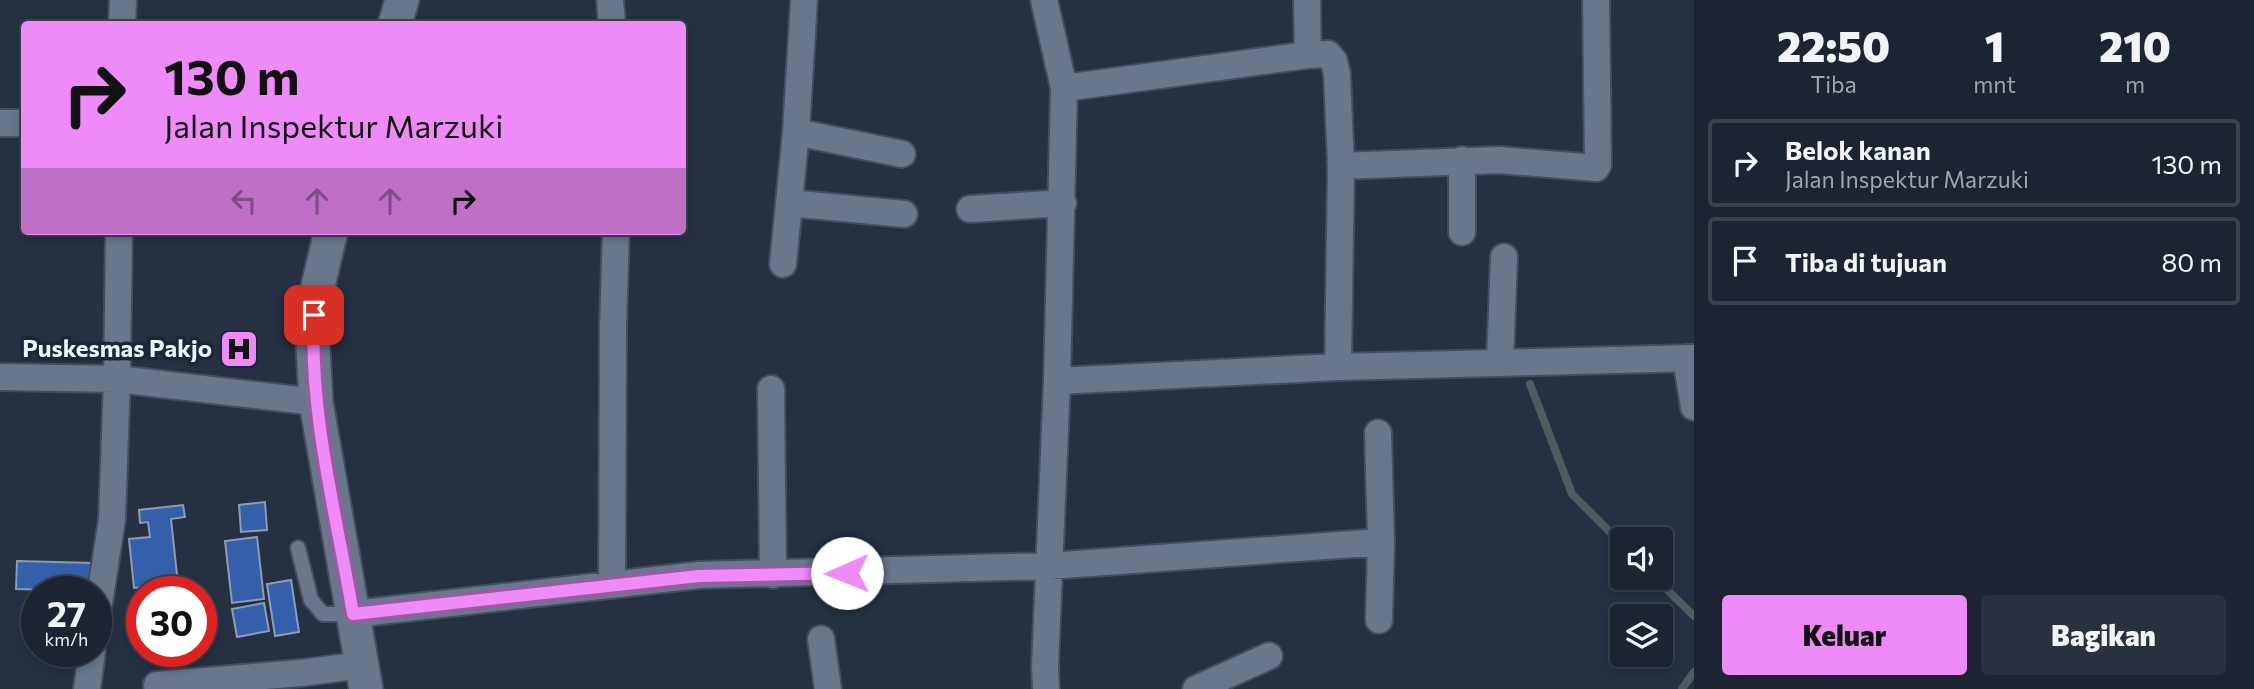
<!DOCTYPE html>
<html lang="id">
<head>
<meta charset="utf-8">
<style>
  :root { --surface:#1c2432; --page:#29303e; --text:#f1f3f6; --muted:#a0a4ac; --line:#3a414d; --accent:#ee8bf8 }
  body { margin:0; font-family:Commissioner,sans-serif; background:var(--page); color:var(--text); height:100vh; display:flex; flex-direction:column; font-size:26px; white-space:nowrap }
  * { box-sizing:border-box; margin:0 }
  p { font-size:23px; color:var(--muted) }
  .icon { flex:none; width:38px; height:38px; fill:none; stroke:currentColor; stroke-width:2; stroke-linecap:round; stroke-linejoin:round }
  .map { position:relative; flex:1; overflow:hidden }
  .panel { display:flex; flex-direction:column; background:var(--surface); width:560px }
  .panel>* { flex:none }
  .hud { position:absolute; left:21px; top:21px; width:665px; height:214px; border-radius:7px; box-shadow:0 4px 10px #0003,0 0 0 2px var(--line); background:#ee8bf8; color:#111; overflow:hidden }
  .tools { position:absolute; left:1610px; top:527px; display:grid; gap:14px }
  .tools a { display:grid; place-items:center; width:63px; height:63px; border-radius:7px; background:var(--surface); box-shadow:0 4px 10px #0003,0 0 0 2px var(--line); font-size:35px }
  .speed { position:absolute; left:21px; top:576px; display:flex; gap:14px; font-size:35px; font-weight:700; text-align:center }
  .speed>* { display:grid; place-content:center; width:91px; height:91px; border-radius:50%; background:var(--surface); box-shadow:0 4px 10px #0003,0 0 0 2px var(--line); line-height:1 }
  .speed small { font-size:18px; font-weight:400 }
  .speed .limit { border:10px solid #d22; background:#fff; color:#111 }
  .pin { position:absolute; display:grid; place-items:center; width:60px; height:60px; color:#fff; margin:-30px; border-radius:14px; box-shadow:0 4px 10px #0006 }
  .me { position:absolute; width:77px; margin:-38px; rotate:269deg; stroke-linejoin:round; filter:drop-shadow(0 0 5px #0008) }
  .turn { display:flex; align-items:center; gap:24px; height:147px; padding:0 28px; font-size:32px }
  .turn .icon { width:91px; height:91px; stroke-width:2.5 }
  .turn b { display:block; font-size:49px; line-height:60px }
  .lanes { display:flex; align-items:center; height:66px; padding:0 28px; background:#0003; justify-content:center; gap:35px; direction:ltr }
  .lanes .off { opacity:.35 }
  .eta { display:flex; justify-content:space-evenly; align-items:center; height:119px; text-align:center }
  .eta b { font-size:42px; font-weight:800; line-height:49px }
  .action { display:flex; gap:14px; margin-top:auto; padding:14px 28px }
  .action a { flex:1; height:80px; border-radius:7px; background:var(--accent); color:#111; font-size:28px; font-weight:800; line-height:80px; text-align:center }
  .action a+a { background:var(--page); color:var(--text) }
  ul { padding:0; list-style:none }
  li { display:flex; align-items:center; gap:21px; height:88px; margin:0 14px 10px; padding:0 14px; border:4px solid var(--line); border-radius:7px }
  li div { flex:1 }
  li b { display:block; font-size:26px }
  li em { font-style:normal }
  main { display:flex; flex:1; min-height:0 }
  .map>svg:first-child { display:block }
  .lines { fill:none; stroke-linecap:round; stroke-linejoin:round }
  .stream { stroke:#4c5c5f; stroke-width:8 }
  .building { fill:#3460ab; stroke:#8e9cb3; stroke-width:2 }
  .service-casing { stroke:#444d5c; stroke-width:18 }
  .minor-casing { stroke:#444d5c; stroke-width:30 }
  .tertiary-casing { stroke:#444d5c; stroke-width:37 }
  .service { stroke:#69768c; stroke-width:14 }
  .minor { stroke:#69768c; stroke-width:26 }
  .tertiary { stroke:#69768c; stroke-width:33 }
  .route-casing { stroke:#9b5aa1; stroke-width:18 }
  .route { stroke:#ee8bf8; stroke-width:12 }
  .labels { text-anchor:middle; stroke-width:7; stroke-linejoin:round; paint-order:stroke }
  .poi-label { font-size:24px; font-weight:bold; fill:#eff5ff; stroke:#1b2638; text-anchor:end }
</style>
</head>
<body>
<main>
<div class="map">
<svg width="1694" height="689" viewBox="0 0 1694 689">
  <rect width="100%" height="100%" fill="#253043"/>
  <g class="lines">
    <path class="stream" d="M1530 384 1572 494 1622 544
      M1655 578 1694 616
      M1682 689 1694 672"/>
  </g>
  <path class="building" d="M265 502 267 530 241 532 239 505Z
    M183 505 185 517 171 519 178 584 134 588 129 539 150 537 148 522 140 523 139 510Z
    M257 537 264 599 232 603 225 541Z
    M17 561 94 563 93 591 16 589Z
    M291 580 299 632 275 636 267 584Z
    M264 603 269 631 237 637 232 609Z
    M142 607V644H135L132 608Z"/>
  <g class="lines">
    <defs>
      <path id="service" d="M298 548 311 600 323 614H353"/>
      <path id="minor" d="M610 0 612 24
        M1044 0 1064 88 1057 381 1045 666 1046 689
        M1307 0 1308 55 1328 54 1334 61 1337 74 1341 166 1338 367
        M122 24 123 0
        M1064 88 1308 55
        M0 123H24
        M796 132 902 154
        M1462 160V232
        M1341 166 1499 160 1596 168 1598 165 1596 0
        M789 203 904 214
        M970 209 1063 203
        M783 264 796 132 804 0
        M1686 358 1694 407
        M1500 362 1504 257
        M0 377 117 379 316 402
        M1057 381 1338 367 1694 358
        M771 389 773 575
        M612 585 613 326 616 231
        M353 614 699 575 1049 566 1381 542 1378 433
        M1379 620 1381 542
        M96 623 112 519 117 379 119 231
        M821 639 828 689
        M157 685 301 673 362 665
        M87 689 92 651
        M1196 689 1269 656"/>
      <path id="tertiary" d="M395 24 402 0
        M331 231 318 286 314 315 313 347 316 402 366 689"/>
    </defs>
    <use href="#service" class="service-casing"/>
    <use href="#minor" class="minor-casing"/>
    <use href="#tertiary" class="tertiary-casing"/>
    <use href="#service" class="service"/>
    <use href="#minor" class="minor"/>
    <use href="#tertiary" class="tertiary"/>
  </g>
  <g class="lines">
    <defs>
      <path id="route" d="M314 315C309 414 337 517 353 614L699 576 847 573"/>
    </defs>
    <use href="#route" class="route-casing"/>
    <use href="#route" class="route"/>
  </g>
  <defs>
    <symbol id="hospital-square" viewBox="-11 -11 22 22"><rect x="-9" y="-9" width="18" height="18" rx="4" fill="#ee8bf8" stroke="#1b2638"/><path d="M-5-5h3v3.5h4V-5h3V5h-3V1.5h-4V5h-3Z" fill="#111"/></symbol>
  </defs>
  <g fill-rule="evenodd">
    <use href="#hospital-square" x="217" y="327" width="44" height="44"/>
  </g>
  <g class="labels">
    <g class="poi-label">
      <text x="212" y="357">Puskesmas Pakjo</text>
    </g>
  </g>
</svg>
<div class="tools">
<a><svg class="icon" aria-label="sound" viewBox="0 0 24 24"><path d="M4 9h4l5-4v14l-5-4H4zM17 9q2 3 0 6"/></svg></a>
<a><svg class="icon" aria-label="layers" viewBox="0 0 24 24"><path d="M12 4l9 5-9 5-9-5zM3 14l9 5 9-5"/></svg></a>
</div>
<div class="speed"><div>27<small>km/h</small></div><div class="limit">30</div></div>
<div class="pin" style="left:314px;top:315px;background:#d93025"><svg class="icon" aria-label="arrive" viewBox="0 0 24 24"><path d="M6 21V4h12l-3 4 3 4H6"/></svg></div>
<svg class="me" style="left:847px;top:573px" viewBox="-20 -20 40 40"><circle r="19" fill="#fff"/><path d="M0-13L10 11 0 6-10 11z" fill="#ee8bf8"/></svg>
<div class="hud">
<div class="turn"><svg class="icon" aria-label="right" viewBox="0 0 24 24"><path d="M7 20v-9h11M14 6l5 5-5 5"/></svg><div><b>130 m</b>Jalan Inspektur Marzuki</div></div>
<div class="lanes"><svg class="icon off" aria-label="left" viewBox="0 0 24 24"><path d="M17 20v-9H6M10 6l-5 5 5 5"/></svg><svg class="icon off" aria-label="ahead" viewBox="0 0 24 24"><path d="M12 20V5M6 11l6-6 6 6"/></svg><svg class="icon off" aria-label="ahead" viewBox="0 0 24 24"><path d="M12 20V5M6 11l6-6 6 6"/></svg><svg class="icon" aria-label="right" viewBox="0 0 24 24"><path d="M7 20v-9h11M14 6l5 5-5 5"/></svg></div>
</div>
</div>
<section class="panel">
<div class="eta">
<div><b>22:50</b><p>Tiba</p></div>
<div><b>1</b><p>mnt</p></div>
<div><b>210</b><p>m</p></div>
</div>
<ul>
<li><svg class="icon" aria-label="right" viewBox="0 0 24 24"><path d="M7 20v-9h11M14 6l5 5-5 5"/></svg><div><b>Belok kanan</b><p>Jalan Inspektur Marzuki</p></div><em>130 m</em></li>
<li><svg class="icon" aria-label="arrive" viewBox="0 0 24 24"><path d="M6 21V4h12l-3 4 3 4H6"/></svg><div><b>Tiba di tujuan</b></div><em>80 m</em></li>
</ul>
<div class="action"><a>Keluar</a><a>Bagikan</a></div>
</section>
</main>
</body>
</html>
